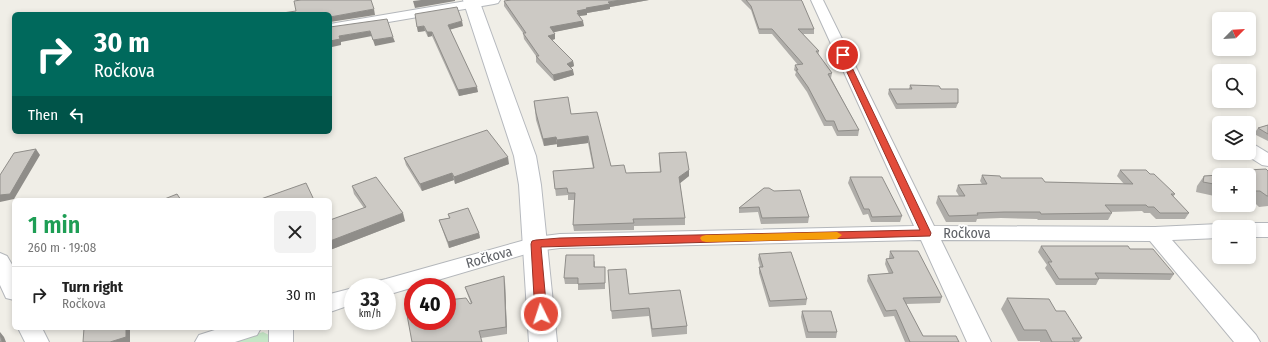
<!DOCTYPE html>
<html lang="en">
<head>
<meta charset="utf-8">
<style>
  :root { --surface:#fff; --page:#f2f2f2; --text:#222; --muted:#767676; --line:#e0e0e0 }
  body { margin:0; font-family:"Fira Sans Condensed",sans-serif; background:var(--page); color:var(--text); height:100vh; display:flex; flex-direction:column; font-size:15px; white-space:nowrap }
  * { box-sizing:border-box; margin:0 }
  p { font-size:13px; color:var(--muted) }
  .icon { flex:none; width:22px; height:22px; fill:none; stroke:currentColor; stroke-width:2; stroke-linecap:round; stroke-linejoin:round }
  .map { position:relative; flex:1; overflow:hidden }
  .sheet { position:absolute; left:12px; top:198px; width:320px; height:132px; display:flex; flex-direction:column; background:var(--surface); border-radius:6px; box-shadow:0 2px 6px #0003 }
  .sheet>* { flex:none }
  .banner { position:absolute; left:12px; top:12px; width:320px; height:122px; border-radius:6px; box-shadow:0 2px 6px #0003; background:#00695c; color:#fff; overflow:hidden }
  .needle { width:26px; rotate:66deg }
  .tools { position:absolute; left:1212px; top:12px; display:grid; gap:8px }
  .tools a { display:grid; place-items:center; width:44px; height:44px; border-radius:6px; background:var(--surface); box-shadow:0 2px 6px #0003; font-size:20px }
  .speed { position:absolute; left:344px; top:278px; display:flex; gap:8px; font-size:20px; font-weight:700; text-align:center }
  .speed>* { display:grid; place-content:center; width:52px; height:52px; border-radius:50%; background:var(--surface); box-shadow:0 2px 6px #0003; line-height:1 }
  .speed small { font-size:10px; font-weight:400 }
  .speed .limit { border:6px solid #d22; background:#fff; color:#111 }
  .pin { position:absolute; display:grid; place-items:center; width:34px; height:34px; color:#fff; margin:-17px; border:2px solid #fff; border-radius:50%; box-shadow:0 1px 4px #0007 }
  .me { position:absolute; width:44px; margin:-22px; rotate:356deg; stroke-linejoin:round; filter:drop-shadow(0 0 3px #0008) }
  .turn { display:flex; align-items:center; gap:14px; height:84px; padding:0 16px; font-size:18px }
  .turn .icon { width:52px; height:52px; stroke-width:2.5 }
  .turn b { display:block; font-size:28px; line-height:34px }
  .then { display:flex; align-items:center; height:38px; padding:0 16px; background:#0003; gap:8px; font-size:15px }
  .round { display:grid; place-items:center; flex:none; width:42px; height:42px; border-radius:6px; background:var(--page) }
  .headline { display:flex; align-items:center; justify-content:space-between; height:68px; padding:0 16px }
  h1 { font-size:24px; font-weight:600; line-height:30px; color:#1e9e55 }
  ul { padding:0; list-style:none }
  li { display:flex; align-items:center; gap:12px; height:56px; padding:0 16px; border-top:1px solid var(--line) }
  li div { flex:1 }
  li b { display:block; font-size:15px }
  li em { font-style:normal }
  .map>svg:first-child { display:block }
  .green { fill:#c5e6c6 }
  .lines { fill:none; stroke-linecap:round; stroke-linejoin:round }
  .street-casing { stroke:#b4b7bb; stroke-width:2 }
  .secondary-casing { stroke:#b6b9be; stroke-width:2 }
  .street { fill:#fff; fill-rule:evenodd }
  .secondary { fill:#fff; fill-rule:evenodd }
  .wall { fill:#afada9 }
  .shaded-wall { fill:#8f8d89 }
  .building { fill:#ccc9c4; stroke:#8f8d89 }
  .route { fill:#e34c3b; stroke:#943126 }
  .slow { fill:#f59e0b }
  .labels { text-anchor:middle; stroke-width:3.5; stroke-linejoin:round; paint-order:stroke }
  .street-label { font-size:14px; fill:#5f6267; stroke:#fff }
</style>
</head>
<body>
<div class="map">
<svg width="1268" height="342" viewBox="0 0 1268 342">
  <rect width="100%" height="100%" fill="#f0eee7"/>
  <path class="green" d="M263 332 271 336V342H234Z"/>
  <g class="lines">
    <defs>
      <path id="street" d="M472 0H500L498 3 494 4 330 32V24Z
        M811 0H823L934 226 1155 227 1219 224 1226 226 1219 227V238L1172 240 1256 335 1260 342H1234L1150 241 941 240 991 342H967L921 240 560 248 536 251 387 295V287H375L378 281 386 279 536 237 560 234 914 226Z
        M1249 144 1255 145 1268 153V166L1262 165 1243 153H1249Z
        M1249 223H1268V237H1249V227H1241Z
        M0 253 7 256 14 268V300L6 298 0 285Z
        M353 288V304L330 312V294Z
        M18 328H42L49 342H25Z
        M221 328H261L257 335 235 342H195L199 335Z
        M269 328H293V342H269Z"/>
      <path id="secondary" d="M463 0H479L536 156 541 185 557 342H529L519 185 514 156Z"/>
    </defs>
    <use href="#street" class="street-casing"/>
    <use href="#secondary" class="secondary-casing"/>
    <use href="#street" class="street"/>
    <use href="#secondary" class="secondary"/>
  </g>
  <path class="wall" d="M511 0H649L610 7V9L587 13V15L579 16 584 26 553 32 555 34V39L552 40 573 61 574 66 571 67 574 75 554 81 536 62V56L524 39 523 33 504 6V1Z
    M741 0H801L814 29V34H803L819 51 818 55 832 73 831 78 859 130 858 136H837L832 126H824L807 92 795 75 796 72 794 70 795 65H798L772 34H759L751 10Z
    M463 26 450 29 478 92 459 96 432 36 428 37 425 31 418 32 417 27Z
    M910 85 941 89 958 103 956 108 896 109 888 94 889 89H909Z
    M534 101 571 114 611 166 626 173 660 172 659 159V153L689 170V176L680 183 685 218V225L634 226V230L574 231 573 225 574 200H568V195L556 196 553 171 593 168 588 143 557 147V144L544 146 536 120Z
    M1268 125V141L1254 134 1258 128Z
    M404 158 509 164 455 184 454 180 422 191 406 165Z
    M1120 170 1150 174 1175 194 1173 197 1189 213 1185 219H1156L1150 213H1144L1142 211 1110 212 1112 213 1108 220H1038L1037 219 1001 218 977 219 976 222H946L936 203 938 196H959L956 191 958 185 982 184 980 181 982 175 1001 178 1045 182 1124 184 1117 176Z
    M1228 171H1268V206L1259 207 1253 201H1249V175H1225Z
    M1219 175V197L1196 192 1197 186 1204 176Z
    M850 177 902 216 900 222H871L868 214 863 215 848 183Z
    M352 186 405 221 330 250V220L364 208 354 194Z
    M764 188 809 217 808 223 761 224 758 212 739 213V208Z
    M448 214 479 233 480 238 449 248 441 226 439 220 449 218Z
    M1041 246 1130 249 1174 274 1170 280 1099 279 1096 285H1056L1045 268 1047 265 1038 252Z
    M890 251 942 297 940 303 906 304 923 336 959 342H905L894 316 884 317 867 281 868 275 889 274 885 264 886 259 889 258V257Z
    M759 254 807 299 806 305 769 307 759 273V267H760L758 259Z
    M595 261V267H605V289L578 290V284H565L564 278Z
    M608 270 629 294 687 326V334L652 337 649 316 612 319Z
    M505 282 507 334 481 338 471 304 467 293 465 287Z
    M1007 298 1056 311 1082 338 1079 342H1040V341H1018L1001 309Z
    M802 311 837 332 836 338H806L801 317Z"/>
  <path class="shaded-wall" d="M421 0H455V1L415 8 413 1Z
    M621 0H649L610 7V9L587 13V15L579 16 577 13V11L586 8 608 2Z
    M374 9 375 15 330 22V17Z
    M462 21 463 26 449 30 448 25Z
    M583 21 584 26 550 33V27Z
    M424 26 425 31 418 32 417 27Z
    M370 31 372 36 341 42V45L332 47V49H330V41L339 36Z
    M427 32H432V36L428 37Z
    M555 34V39L548 41V36Z
    M393 37 395 42 375 46 373 40Z
    M573 61 574 66 568 69 567 64Z
    M573 70 574 75 554 81 553 75Z
    M477 87 478 92 459 96 458 90Z
    M588 136V143L557 147V140Z
    M556 137 557 144 544 146 543 139Z
    M36 149 40 155 14 199 0 202V195Z
    M508 157 509 164 455 184 454 177Z
    M689 170V176L679 184V177Z
    M452 173 454 180 422 191 420 184Z
    M403 213 405 221 330 250V241Z
    M479 233 480 238 449 248 448 242Z
    M504 276 505 282 507 334 506 327Z
    M126 328H130V342H110Z
    M0 332 4 337 6 342H2L0 334Z"/>
  <path class="building" d="M301 0H371L374 9 330 17V14H276L296 11 294 1Z
    M511 0H621L608 2 610 4 586 8 587 9 577 11 579 13H577L583 21 550 27 555 34 548 36 573 61 567 64 573 70 553 75 536 56H539L523 33H526L504 1Z
    M746 0H801L802 1 814 29H798L819 51H816L832 73 828 74 859 130 838 131 834 121H826L808 87 796 70H798L795 65 803 64 772 29H759L751 6Z
    M457 7 462 21 448 25 477 87 458 90 432 32H427L424 26 417 27 415 14Z
    M387 19 393 37 373 40 370 31 339 36 340 39 330 41 331 43H330V27Z
    M910 85 939 86 941 89H958V103L897 104 889 89H912Z
    M568 97 571 114 597 112 611 166 624 165 626 173 661 172 659 153 686 152 689 170 679 177 685 218 633 219 634 223 573 225 575 193H568L567 188 555 189 553 171 594 168 588 136 557 140 556 137 543 139 536 113 534 101Z
    M1268 125V134L1258 128Z
    M487 130 508 157 454 177 452 173 420 184 404 158Z
    M36 149 10 194 0 195V175L14 153Z
    M1266 169 1268 171V196H1267L1260 191H1249V175H1223L1233 174 1228 171Z
    M1120 170H1146L1150 174H1154L1175 194H1171L1189 213H1160L1154 207H1148L1146 205H1105L1112 213 1041 214 1040 212H1004L977 213 978 215 949 216 938 196H965L958 185 987 184 982 175 1000 176 1001 178H1042L1045 182 1133 184Z
    M1219 175V185L1203 182 1204 176Z
    M376 177 403 213 330 241V220L366 207 352 186Z
    M850 177H882L902 216 872 217 869 209H864Z
    M306 183 314 200H258Z
    M764 188H769L774 191 800 190 809 217 762 218 759 207 739 208Z
    M177 194 181 200H162Z
    M468 208 479 233 448 242 439 220 450 218 448 214Z
    M1041 246H1128L1130 249H1153L1174 274 1095 273 1099 279H1059L1048 262H1052Z
    M890 251H918L942 297 903 298 923 336H956L959 342H910L896 310 886 311 868 275 893 273 886 259 894 258Z
    M791 252 807 299 770 301 759 267H763L759 254Z
    M566 255H594V267H605V283L578 284V278H564Z
    M626 269 629 294 680 290 687 326 652 329 649 308 611 311 608 270Z
    M504 276 506 327 479 331 482 342H412L405 304 413 301V321H447V300L466 298 470 304 472 303 465 287Z
    M1007 298 1049 299 1056 311H1065L1082 338H1072L1075 342H1052L1046 330H1024Z
    M802 311H831L837 332H808Z
    M84 328H126V337L110 342H83Z
    M0 334 2 342H0Z"/>
  <path class="route" d="M840 53H845L846 55 931 233 930 236 541 247 547 314 545 317 541 318 537 317 535 314 531 244 532 241 536 240 560 238 920 230 839 55Z"/>
  <path class="slow" d="M837 232 842 235 837 239 706 242 702 241 700 238 702 236 706 235Z"/>
  <g class="labels">
    <g class="street-label">
      <text x="967" y="238">Ročkova</text>
      <text transform="translate(489 257) rotate(-16)" y="5">Ročkova</text>
    </g>
  </g>
</svg>
<div class="tools">
<a><svg class="needle" viewBox="-14 -14 28 28"><path d="M0-13l5 13h-10z" fill="#e53935"/><path d="M0 13l5-13h-10z" fill="#767676"/></svg></a>
<a><svg class="icon" aria-label="search" viewBox="0 0 24 24"><circle cx="10" cy="10" r="6"/><path d="M15 15l6 6"/></svg></a>
<a><svg class="icon" aria-label="layers" viewBox="0 0 24 24"><path d="M12 4l9 5-9 5-9-5zM3 14l9 5 9-5"/></svg></a>
<a>+</a>
<a>−</a>
</div>
<div class="speed"><div>33<small>km/h</small></div><div class="limit">40</div></div>
<div class="pin" style="left:843px;top:55px;background:#d93025"><svg class="icon" aria-label="arrive" viewBox="0 0 24 24"><path d="M6 21V4h12l-3 4 3 4H6"/></svg></div>
<svg class="me" style="left:541px;top:314px" viewBox="-20 -20 40 40"><circle r="17" fill="#e34c3b" stroke="#fff" stroke-width="3"/><path d="M0-11L8 9 0 5-8 9z" fill="#fff"/></svg>
<div class="banner">
<div class="turn"><svg class="icon" aria-label="right" viewBox="0 0 24 24"><path d="M7 20v-9h11M14 6l5 5-5 5"/></svg><div><b>30 m</b>Ročkova</div></div>
<div class="then">Then<svg class="icon" aria-label="left" viewBox="0 0 24 24"><path d="M17 20v-9H6M10 6l-5 5 5 5"/></svg></div>
</div>
<section class="sheet">
<div class="headline"><div><h1>1 min</h1><p>260 m · 19:08</p></div><a class="round"><svg class="icon" aria-label="close" viewBox="0 0 24 24"><path d="M6 6l12 12M18 6L6 18"/></svg></a></div>
<ul>
<li><svg class="icon" aria-label="right" viewBox="0 0 24 24"><path d="M7 20v-9h11M14 6l5 5-5 5"/></svg><div><b>Turn right</b><p>Ročkova</p></div><em>30 m</em></li>
</ul>
</section>
</div>
</body>
</html>
